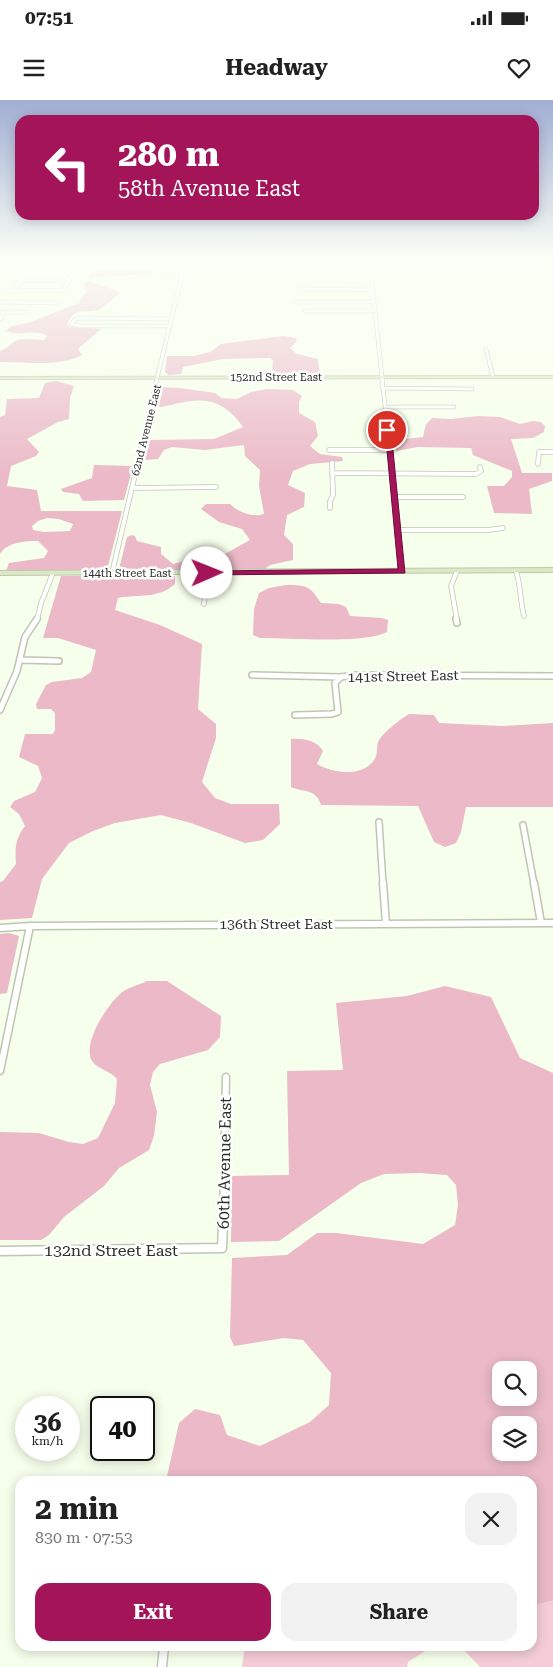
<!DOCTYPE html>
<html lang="en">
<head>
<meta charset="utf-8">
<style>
  :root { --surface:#fff; --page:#f2f2f2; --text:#222; --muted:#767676; --accent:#a31459 }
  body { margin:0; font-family:"Roboto Serif",serif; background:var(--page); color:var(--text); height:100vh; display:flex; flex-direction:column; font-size:19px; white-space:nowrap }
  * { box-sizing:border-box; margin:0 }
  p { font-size:16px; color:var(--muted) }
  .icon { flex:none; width:28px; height:28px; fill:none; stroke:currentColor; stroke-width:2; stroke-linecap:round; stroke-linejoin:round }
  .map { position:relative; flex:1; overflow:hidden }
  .details { position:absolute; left:15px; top:1376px; width:522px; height:175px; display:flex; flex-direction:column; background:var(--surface); border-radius:15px; box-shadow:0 2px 12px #0003 }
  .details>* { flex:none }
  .guide { position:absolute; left:15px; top:15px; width:524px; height:105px; border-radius:15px; box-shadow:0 2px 12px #0003; background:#a31459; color:#fff; overflow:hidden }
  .tools { position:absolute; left:492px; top:1261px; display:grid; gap:10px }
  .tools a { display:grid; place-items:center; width:45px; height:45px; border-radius:10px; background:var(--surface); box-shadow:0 2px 12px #0003; font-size:25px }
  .speed { position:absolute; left:15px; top:1296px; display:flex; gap:10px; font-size:25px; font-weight:700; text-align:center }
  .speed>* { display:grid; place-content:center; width:65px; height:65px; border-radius:50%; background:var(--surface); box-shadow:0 2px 12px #0003; line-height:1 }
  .speed small { font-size:12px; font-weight:400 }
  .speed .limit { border:2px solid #111; border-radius:8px; background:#fff; color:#111 }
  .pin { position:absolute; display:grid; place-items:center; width:42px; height:42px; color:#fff; margin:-21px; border:2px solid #fff; border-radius:50%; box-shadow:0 1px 5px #0007 }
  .me { position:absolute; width:55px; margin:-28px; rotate:89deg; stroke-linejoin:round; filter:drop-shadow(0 0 4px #0008) }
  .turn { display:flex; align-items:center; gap:18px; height:105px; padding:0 20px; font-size:22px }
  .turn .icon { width:65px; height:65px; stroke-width:2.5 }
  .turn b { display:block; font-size:35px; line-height:42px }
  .round { display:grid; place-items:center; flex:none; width:52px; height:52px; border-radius:15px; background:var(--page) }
  .overview { display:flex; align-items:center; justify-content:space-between; height:85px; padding:0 20px }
  h1 { font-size:30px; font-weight:700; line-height:38px }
  .primary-button { display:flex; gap:10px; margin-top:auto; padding:10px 20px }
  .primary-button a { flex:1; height:58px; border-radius:15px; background:var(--accent); color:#fff; font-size:20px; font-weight:700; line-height:58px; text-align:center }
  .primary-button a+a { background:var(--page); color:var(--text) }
  .status { display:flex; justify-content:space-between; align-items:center; height:35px; padding:0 25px; background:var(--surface); direction:ltr }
  .status svg { height:14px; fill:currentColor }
  header { display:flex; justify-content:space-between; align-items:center; height:65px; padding:0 20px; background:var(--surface); font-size:22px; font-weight:700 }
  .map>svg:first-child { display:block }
  .green { fill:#f4cdd8 }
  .forest { fill:#ebb9c8; fill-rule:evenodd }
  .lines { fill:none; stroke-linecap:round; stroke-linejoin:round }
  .street-far4-casing { stroke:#bec6b3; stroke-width:4.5 }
  .street-far3-casing { stroke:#bec6b3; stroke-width:5.5 }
  .street-far2-casing { stroke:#bec6b3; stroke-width:8 }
  .street-far1-casing { stroke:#bec6b3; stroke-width:9 }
  .street-casing { stroke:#bec6b3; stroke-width:11 }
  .secondary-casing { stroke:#bec6b3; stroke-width:2 }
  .primary-casing { stroke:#698631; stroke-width:2 }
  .street-far4 { stroke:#fff; stroke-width:3 }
  .street-far3 { stroke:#fff; stroke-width:4 }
  .street-far2 { stroke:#fff; stroke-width:5 }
  .street-far1 { stroke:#fff; stroke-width:6 }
  .street { stroke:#fff; stroke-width:8 }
  .secondary { fill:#dce8c2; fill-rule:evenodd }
  .primary { fill:#b9d286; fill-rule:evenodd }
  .route { fill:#a31459; stroke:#6a0d3a }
  .labels { text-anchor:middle; stroke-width:5; stroke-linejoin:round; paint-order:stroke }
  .far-street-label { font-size:11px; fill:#2d3029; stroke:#fff }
  .street-label { font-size:14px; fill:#2d3029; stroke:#fff }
  .near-street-label { font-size:16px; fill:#2d3029; stroke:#fff }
</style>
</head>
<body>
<div class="status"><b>07:51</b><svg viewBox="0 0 49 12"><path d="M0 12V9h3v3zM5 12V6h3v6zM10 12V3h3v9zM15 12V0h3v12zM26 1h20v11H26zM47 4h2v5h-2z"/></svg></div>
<header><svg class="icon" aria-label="menu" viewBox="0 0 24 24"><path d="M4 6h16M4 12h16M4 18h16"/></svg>Headway<svg class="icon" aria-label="heart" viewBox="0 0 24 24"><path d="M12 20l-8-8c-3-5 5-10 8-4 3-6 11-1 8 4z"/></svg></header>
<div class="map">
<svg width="553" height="1567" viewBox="0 0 553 1567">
  <rect width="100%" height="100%" fill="#f6ffeb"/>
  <path class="green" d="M553 1501V1567H480L462 1548 433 1546 408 1562 407 1567H242L245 1546H532L533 1505Z"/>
  <path class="forest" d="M100 170H151L153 171 151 174 89 177 93 171Z
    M87 181 118 191 119 194C113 198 104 208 97 210 81 214 77 205 67 224L70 227 101 229 78 249 82 255C56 268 27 261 0 262V251C7 249 8 245 14 242 21 237 36 240 44 240L47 236C35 228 20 237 6 231L11 226 28 223 79 203 86 192 84 185Z
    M283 236 297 238 296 242 290 248 297 254 318 259 319 269 323 276H272L273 260 270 258 223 259 183 267 181 274 169 275 165 272 167 256H194L210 252 221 244Z
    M56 281 74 286 70 298 69 319 58 322 27 339 39 352 36 356 11 366 7 386 37 390 41 411H122L107 470 6 471 9 463 44 458 48 451 38 441C25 441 7 442 0 454V317L5 315 7 299 39 298 45 283ZM47 418 59 419 73 424 70 431 44 432 33 430 32 426 38 421Z
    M161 287 180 288 215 293 222 298 237 299 251 292 267 289 293 290 302 296 299 302V313L315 322 318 336 310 346 320 354 342 357 343 361 310 364 293 371 288 385 305 393 304 407 287 415 284 435 293 444V460L270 465 265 469 222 470 223 455 250 440 242 429 219 422 201 409 206 404H230C238 412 253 418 264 414L259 386 260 370 245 356 244 345 205 350 172 347 164 350 158 359 144 360 148 340 214 339 243 327C226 303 209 296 179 303 170 305 165 307 156 307Z
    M478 316 500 317 520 324 533 321 541 322 545 326 544 332 533 338 511 339 522 373H552V381L529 389 532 414 494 413 487 386H504L512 377V371L473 355 471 348 418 347 396 351V340L423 337 426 324 432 318 451 319Z
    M94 365 133 366 124 400 83 401 79 394 63 392 61 389 92 378Z
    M132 435 135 436 137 441 161 447V454L173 464 199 457 211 458 209 469H119L127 437Z
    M61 476H175V484C159 499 138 494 118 498L115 510 160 525 202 544 198 609 216 624V638L202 682 215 698 231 704H279L280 724 263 740 245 743 191 723 161 715 115 723 93 731 69 743 42 779 32 818 0 820V782L3 781 16 764C15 748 15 739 25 726L19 714 10 707 14 701 35 692 42 678 38 666 19 657 25 634H53L55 630V613L51 609H37L36 604 46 585 52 582 82 578 91 572 96 550 58 538H43Z
    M286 485C307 485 310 486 321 503L339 504 346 507 350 516 382 518 388 520 387 532C364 544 290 538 260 538L253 535 254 509 259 493 269 488Z
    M409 614 434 615 439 623 502 626 553 623V707H466L461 732 456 743 445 747 434 742 418 706 321 705C315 688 305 693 291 687V639C302 638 317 640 323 651L317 664C334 674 367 678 376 656 378 651 376 645 379 640 386 630 398 621 409 614Z
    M9 833 19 836 7 893 0 894V834Z
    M147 881H167L221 916 220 937 208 950 160 964 153 972 150 985 157 1012 154 1036 149 1050 119 1068 104 1086 64 1117 49 1135 41 1140H0V1032L39 1033 69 1042 83 1044 98 1038 115 1003 117 979C111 971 97 969 92 961 82 944 106 907 119 895 125 888 139 885 147 881Z
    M445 886 491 897 520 958 553 973V1501L533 1505 532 1381H166L179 1323 195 1309 220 1315 227 1335 260 1346 310 1322 329 1305 331 1273 303 1240 284 1238 234 1246 230 1237 232 1158 287 1155 317 1133H336L423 1144 455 1125 458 1105 456 1085 447 1075 419 1073 384 1074 361 1083 279 1141 231 1142 232 1076 289 1075 287 971 343 970 336 903 407 896ZM501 1270H529V1298H501ZM501 1325H529V1352H501Z"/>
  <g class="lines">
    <defs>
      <path id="street-far4" d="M295 158 298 170
        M339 158 351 161
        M370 158 371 169
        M395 158V161
        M439 158 440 161
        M111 167 113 158
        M0 170 7 158
        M159 176H182
        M372 182 386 316
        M299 189 373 190
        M0 191 63 190 72 174
        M15 191 18 182 23 180H70
        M0 202 58 203
        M295 202H374
        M305 211H375
        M0 212H25
        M0 219 4 212
        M171 226H79L71 224 77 218 172 219
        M486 249 493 277
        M382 288 472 289
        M385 307H454
        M148 316 186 158"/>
      <path id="street-far3" d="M386 315 402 471
        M329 350H390
        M538 364 539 352H553
        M332 373 476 374 481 371 480 367
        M132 388 216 387
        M394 397H463
        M330 408V401L333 395 332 363
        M397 430H488L503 428
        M516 471C521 486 520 501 524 516
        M112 473 149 315
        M204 504 207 473
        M37 520 41 503 53 473
        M457 520 451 486 457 471"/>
      <path id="street-far2" d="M456 519 457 523
        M20 560 59 561
        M252 575 341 577 355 575 553 576
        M0 610 17 571 25 537 37 519
        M295 615 332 614 338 612 335 583 341 577
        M379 722 383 784
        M523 725 534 784"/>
      <path id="street-far1" d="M383 783 386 824
        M534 783 541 823
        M0 828 30 826 553 823
        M0 971 30 826
        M223 1125 226 977"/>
      <path id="street" d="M0 1151 222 1148 223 1124
        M162 1567 164 1546"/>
      <path id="secondary" d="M553 276V278L0 279V277Z
        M553 468V472L0 475V471Z"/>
      <path id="primary" d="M551 158H553V160H552Z"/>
    </defs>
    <use href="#street-far4" class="street-far4-casing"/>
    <use href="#street-far3" class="street-far3-casing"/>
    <use href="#street-far2" class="street-far2-casing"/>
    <use href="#street-far1" class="street-far1-casing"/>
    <use href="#street" class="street-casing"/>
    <use href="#secondary" class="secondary-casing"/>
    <use href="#primary" class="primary-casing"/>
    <use href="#street-far4" class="street-far4"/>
    <use href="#street-far3" class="street-far3"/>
    <use href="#street-far2" class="street-far2"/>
    <use href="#street-far1" class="street-far1"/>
    <use href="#street" class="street"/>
    <use href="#secondary" class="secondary"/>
    <use href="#primary" class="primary"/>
  </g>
  <linearGradient id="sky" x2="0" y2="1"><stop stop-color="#a1aed3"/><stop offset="0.42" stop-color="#fbfff6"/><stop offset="1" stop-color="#fbfff6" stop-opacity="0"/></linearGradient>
  <rect width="553" height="378" fill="url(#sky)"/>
  <path class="route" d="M385 329 391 330 405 473 204 475 203 473 207 471 398 469Z"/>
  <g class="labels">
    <g class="far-street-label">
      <text x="276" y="281">152nd Street East</text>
      <text transform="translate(146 330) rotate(-76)" y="4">62nd Avenue East</text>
      <text x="127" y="477">144th Street East</text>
    </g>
    <g class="street-label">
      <text transform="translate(403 576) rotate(-1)" y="5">141st Street East</text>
      <text x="276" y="829">136th Street East</text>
    </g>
    <g class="near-street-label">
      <text transform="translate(224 1063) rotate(-89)" y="6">60th Avenue East</text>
      <text x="111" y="1156">132nd Street East</text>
    </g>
  </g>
</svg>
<div class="tools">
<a><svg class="icon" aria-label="search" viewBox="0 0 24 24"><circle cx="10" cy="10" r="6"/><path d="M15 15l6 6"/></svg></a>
<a><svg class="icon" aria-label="layers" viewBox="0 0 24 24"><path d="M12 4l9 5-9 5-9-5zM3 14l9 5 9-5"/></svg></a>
</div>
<div class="speed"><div>36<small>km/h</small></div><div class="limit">40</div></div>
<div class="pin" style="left:387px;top:330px;background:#d93025"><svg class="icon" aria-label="arrive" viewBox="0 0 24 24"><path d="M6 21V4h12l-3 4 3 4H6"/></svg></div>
<svg class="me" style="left:207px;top:473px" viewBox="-20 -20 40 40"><circle r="19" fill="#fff"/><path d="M0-13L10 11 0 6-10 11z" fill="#a31459"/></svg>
<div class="guide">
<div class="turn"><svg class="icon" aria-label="left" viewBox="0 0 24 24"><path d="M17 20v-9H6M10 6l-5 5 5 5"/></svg><div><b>280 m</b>58th Avenue East</div></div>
</div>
<section class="details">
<div class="overview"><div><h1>2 min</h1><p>830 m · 07:53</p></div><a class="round"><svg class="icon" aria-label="close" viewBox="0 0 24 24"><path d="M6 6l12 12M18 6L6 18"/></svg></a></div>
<div class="primary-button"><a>Exit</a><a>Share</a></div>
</section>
</div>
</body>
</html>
